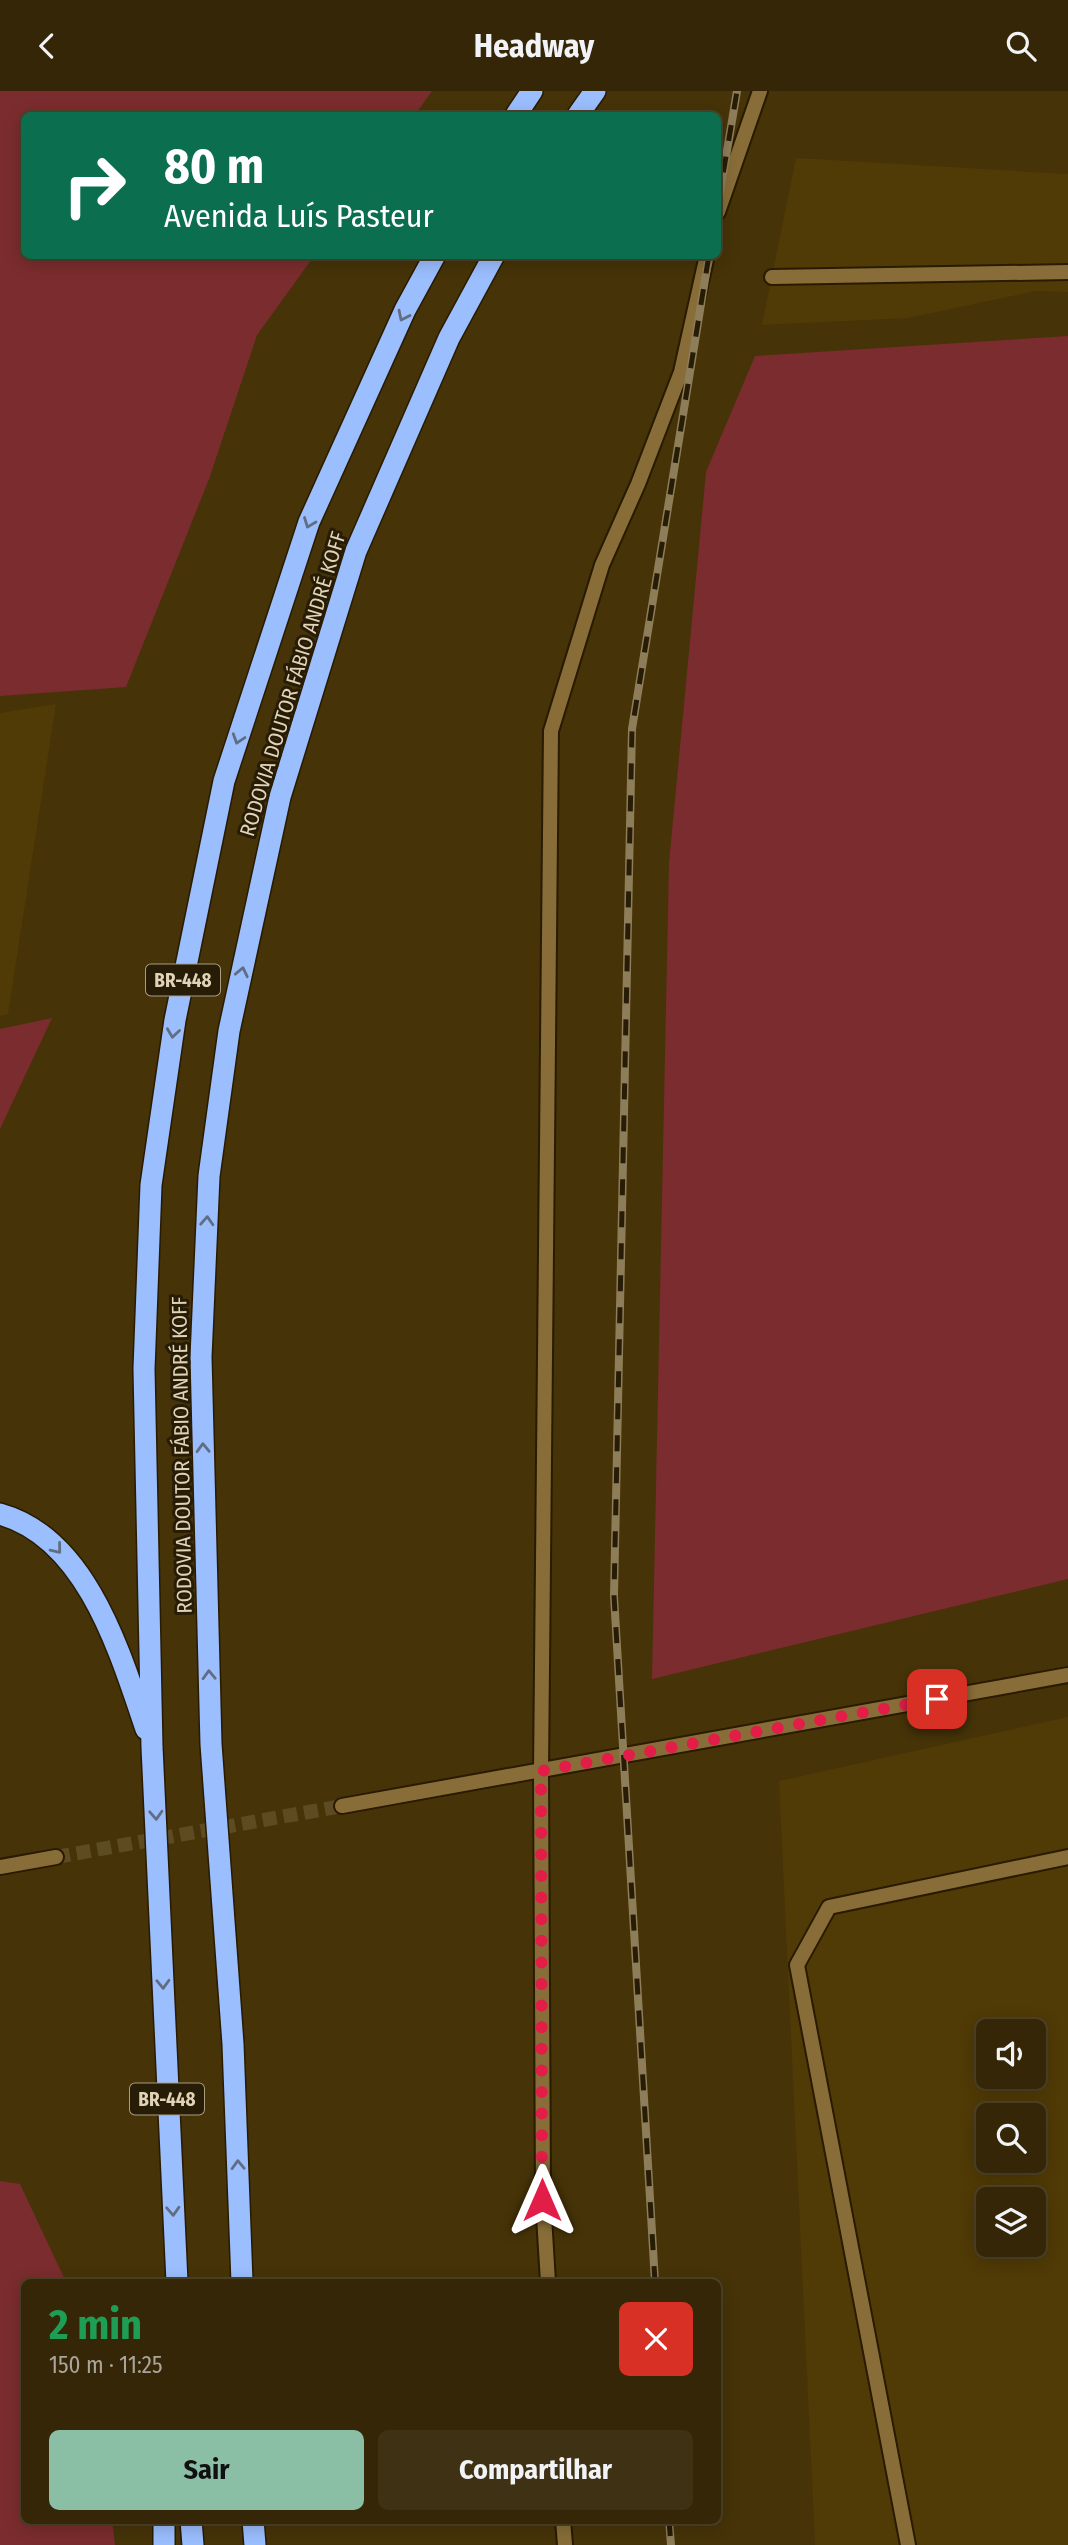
<!DOCTYPE html>
<html lang="pt">
<head>
<meta charset="utf-8">
<style>
  :root { --surface:#342606; --page:#3f3214; --text:#f1f3f6; --muted:#a9a59b; --line:#4e4328; --accent:#8abfa5 }
  body { margin:0; font-family:"Fira Sans Condensed",sans-serif; background:var(--page); color:var(--text); height:100vh; display:flex; flex-direction:column; font-size:26px; white-space:nowrap }
  * { box-sizing:border-box; margin:0 }
  p { font-size:23px; color:var(--muted) }
  .icon { flex:none; width:38px; height:38px; fill:none; stroke:currentColor; stroke-width:2; stroke-linecap:round; stroke-linejoin:round }
  .map { position:relative; flex:1; overflow:hidden }
  .panel { position:absolute; left:21px; top:2188px; width:700px; height:245px; display:flex; flex-direction:column; background:var(--surface); border-radius:10px; box-shadow:0 4px 18px #0003,0 0 0 2px var(--line) }
  .panel>* { flex:none }
  .top-card { position:absolute; left:21px; top:21px; width:700px; height:147px; border-radius:10px; box-shadow:0 4px 18px #0003,0 0 0 2px var(--line); background:#0b6e4f; color:#fff; overflow:hidden }
  .controls { position:absolute; left:976px; top:1928px; display:grid; gap:14px }
  .controls a { display:grid; place-items:center; width:70px; height:70px; border-radius:10px; background:var(--surface); box-shadow:0 4px 18px #0003,0 0 0 2px var(--line); font-size:35px }
  .pin { position:absolute; display:grid; place-items:center; width:60px; height:60px; color:#fff; margin:-30px; border-radius:14px; box-shadow:0 4px 10px #0006 }
  .me { position:absolute; width:77px; margin:-38px; rotate:0deg; stroke-linejoin:round; filter:drop-shadow(0 0 5px #0008) }
  .turn { display:flex; align-items:center; gap:24px; height:147px; padding:0 28px; font-size:32px }
  .turn .icon { width:91px; height:91px; stroke-width:2.5 }
  .turn b { display:block; font-size:49px; line-height:60px }
  .round { display:grid; place-items:center; flex:none; width:74px; height:74px; border-radius:10px; background:var(--page) }
  .headline { display:flex; align-items:center; justify-content:space-between; height:119px; padding:0 28px }
  h1 { font-size:42px; font-weight:700; line-height:52px; color:#1e9e55 }
  .action { display:flex; gap:14px; margin-top:auto; padding:14px 28px }
  .action a { flex:1; height:80px; border-radius:10px; background:var(--accent); color:#111; font-size:28px; font-weight:700; line-height:80px; text-align:center }
  .action a+a { background:var(--page); color:var(--text) }
  header { display:flex; justify-content:space-between; align-items:center; height:91px; padding:0 28px; background:var(--surface); font-size:32px; font-weight:700 }
  .map>svg:first-child { display:block }
  .built { fill:#503a06; fill-rule:evenodd }
  .green { fill:#7b2c2e }
  .lines { fill:none; stroke-linecap:round; stroke-linejoin:round }
  .street-tunnel { stroke:#5d4b22; stroke-width:14; stroke-dasharray:14 7; stroke-linecap:butt }
  .lane-casing { stroke:#291b01; stroke-width:18 }
  .street-casing { stroke:#291b01; stroke-width:18 }
  .highway-casing { stroke:#291b01; stroke-width:24 }
  .lane { stroke:#886d38; stroke-width:14 }
  .street { stroke:#886d38; stroke-width:14 }
  .highway { stroke:#9bbeff; stroke-width:21 }
  .rail-casing { stroke:#8e7d59; stroke-width:8 }
  .rail { stroke:#271c06; stroke-width:5; stroke-dasharray:16; stroke-linecap:butt }
  .oneway { stroke:#616d82 }
  .route { stroke:#e11d48; stroke-width:12; stroke-dasharray:0 21.6 }
  .labels { text-anchor:middle; stroke-width:6; stroke-linejoin:round; paint-order:stroke }
  .shield { fill:#271c06; stroke:#a99c83; stroke-width:2 }
  .shield-label { font-size:19px; font-weight:bold; fill:#e1d3b8 }
  .street-label { font-size:21px; fill:#e1d3b8; stroke:#271c06 }
</style>
</head>
<body>
<header><svg class="icon" aria-label="back" viewBox="0 0 24 24"><path d="M15 5l-7 7 7 7"/></svg>Headway<svg class="icon" aria-label="search" viewBox="0 0 24 24"><circle cx="10" cy="10" r="6"/><path d="M15 15l6 6"/></svg></header>
<div class="map">
<svg width="1068" height="2454" viewBox="0 0 1068 2454">
  <rect width="100%" height="100%" fill="#463308"/>
  <path class="built" d="M796 67 1068 83V201L1036 200 908 227 762 234Z
    M56 613 8 923 0 925V622Z
    M1068 1626V2454H815L779 1690ZM989 1941H1034V1986H989ZM989 2025H1034V2070H989ZM989 2109H1034V2154H989Z"/>
  <path class="green" d="M0 0H432L415 24H24V164L314 165 257 244 209 388 126 596 0 605Z
    M1068 245V1488L652 1588 669 772 706 381 755 265Z
    M52 927 0 1038V938Z
    M0 2090 20 2093 66 2191H24V2429H112L115 2454H0Z"/>
  <g class="lines">
    <path class="street-tunnel" d="M56 1766 342 1715"/>
    <defs>
      <path id="lane" d="M772 186 1068 181
        M908 2454 797 1874 829 1816 1068 1766"/>
      <path id="street" d="M718 121 760 0
        M342 1715 1068 1584
        M0 1776 56 1766
        M548 2191 543 2109 541 1680 551 640 602 474 638 393 681 281 707 164
        M563 2429 565 2454"/>
      <path id="highway" d="M516 24 532 0
        M578 24 595 0
        M0 1423C87 1447 120 1562 146 1638
        M177 2191 152 1656 144 1278 151 1094 175 929 224 690 309 431 405 219 435 164
        M242 2191 233 1953 211 1653 201 1266 209 1085 229 940 280 706 356 460 449 247 494 164
        M164 2429V2454
        M191 2429 193 2454
        M253 2429 255 2454"/>
    </defs>
    <use href="#lane" class="lane-casing"/>
    <use href="#street" class="street-casing"/>
    <use href="#highway" class="highway-casing"/>
    <use href="#lane" class="lane"/>
    <use href="#street" class="street"/>
    <use href="#highway" class="highway"/>
    <defs>
      <path id="rail" d="M718 113 737 0
        M655 2191 614 1505 632 638 709 164
        M669 2429 671 2454"/>
    </defs>
    <use href="#rail" class="rail-casing"/>
    <use href="#rail" class="rail"/>
  </g>
  <defs><path id="oneway-chevron" d="M-2-3.5L2.5 0L-2 3.5" fill="none" stroke-width="1.6" stroke-linecap="round" stroke-linejoin="round" transform="scale(1.75)"/></defs>
  <g class="oneway">
    <use href="#oneway-chevron" transform="translate(403 225) rotate(116)"/>
    <use href="#oneway-chevron" transform="translate(309 432) rotate(111)"/>
    <use href="#oneway-chevron" transform="translate(238 648) rotate(108)"/>
    <use href="#oneway-chevron" transform="translate(242 881) rotate(-78)"/>
    <use href="#oneway-chevron" transform="translate(173 942) rotate(98)"/>
    <use href="#oneway-chevron" transform="translate(207 1130) rotate(-87)"/>
    <use href="#oneway-chevron" transform="translate(203 1357) rotate(-92)"/>
    <use href="#oneway-chevron" transform="translate(57 1458) rotate(51)"/>
    <use href="#oneway-chevron" transform="translate(209 1584) rotate(-92)"/>
    <use href="#oneway-chevron" transform="translate(156 1724) rotate(87)"/>
    <use href="#oneway-chevron" transform="translate(163 1893) rotate(88)"/>
    <use href="#oneway-chevron" transform="translate(238 2074) rotate(-92)"/>
    <use href="#oneway-chevron" transform="translate(173 2120) rotate(87)"/>
  </g>
  <g class="lines">
    <path class="route" d="M542 2109 541 1680 937 1608"/>
  </g>
  <g class="labels">
    <g class="shield">
      <rect x="146" y="873.5" width="74" height="31" rx="5"/>
      <rect x="130" y="1992.5" width="74" height="31" rx="5"/>
    </g>
    <g class="shield-label">
      <text x="183" y="896">BR-448</text>
      <text x="167" y="2015">BR-448</text>
    </g>
    <g class="street-label">
      <text transform="translate(293 593) rotate(-73)" y="7">RODOVIA DOUTOR FÁBIO ANDRÉ KOFF</text>
      <text transform="translate(182 1364) rotate(-91)" y="7">RODOVIA DOUTOR FÁBIO ANDRÉ KOFF</text>
    </g>
  </g>
</svg>
<div class="controls">
<a><svg class="icon" aria-label="sound" viewBox="0 0 24 24"><path d="M4 9h4l5-4v14l-5-4H4zM17 9q2 3 0 6"/></svg></a>
<a><svg class="icon" aria-label="search" viewBox="0 0 24 24"><circle cx="10" cy="10" r="6"/><path d="M15 15l6 6"/></svg></a>
<a><svg class="icon" aria-label="layers" viewBox="0 0 24 24"><path d="M12 4l9 5-9 5-9-5zM3 14l9 5 9-5"/></svg></a>
</div>
<div class="pin" style="left:937px;top:1608px;background:#d93025"><svg class="icon" aria-label="arrive" viewBox="0 0 24 24"><path d="M6 21V4h12l-3 4 3 4H6"/></svg></div>
<svg class="me" style="left:542px;top:2109px" viewBox="-20 -20 40 40"><path d="M0-17L14 15 0 8-14 15z" fill="#e11d48" stroke="#fff" stroke-width="4"/></svg>
<div class="top-card">
<div class="turn"><svg class="icon" aria-label="right" viewBox="0 0 24 24"><path d="M7 20v-9h11M14 6l5 5-5 5"/></svg><div><b>80 m</b>Avenida Luís Pasteur</div></div>
</div>
<section class="panel">
<div class="headline"><div><h1>2 min</h1><p>150 m · 11:25</p></div><a class="round" style="background:#d93025;color:#fff"><svg class="icon" aria-label="close" viewBox="0 0 24 24"><path d="M6 6l12 12M18 6L6 18"/></svg></a></div>
<div class="action"><a>Sair</a><a>Compartilhar</a></div>
</section>
</div>
</body>
</html>
